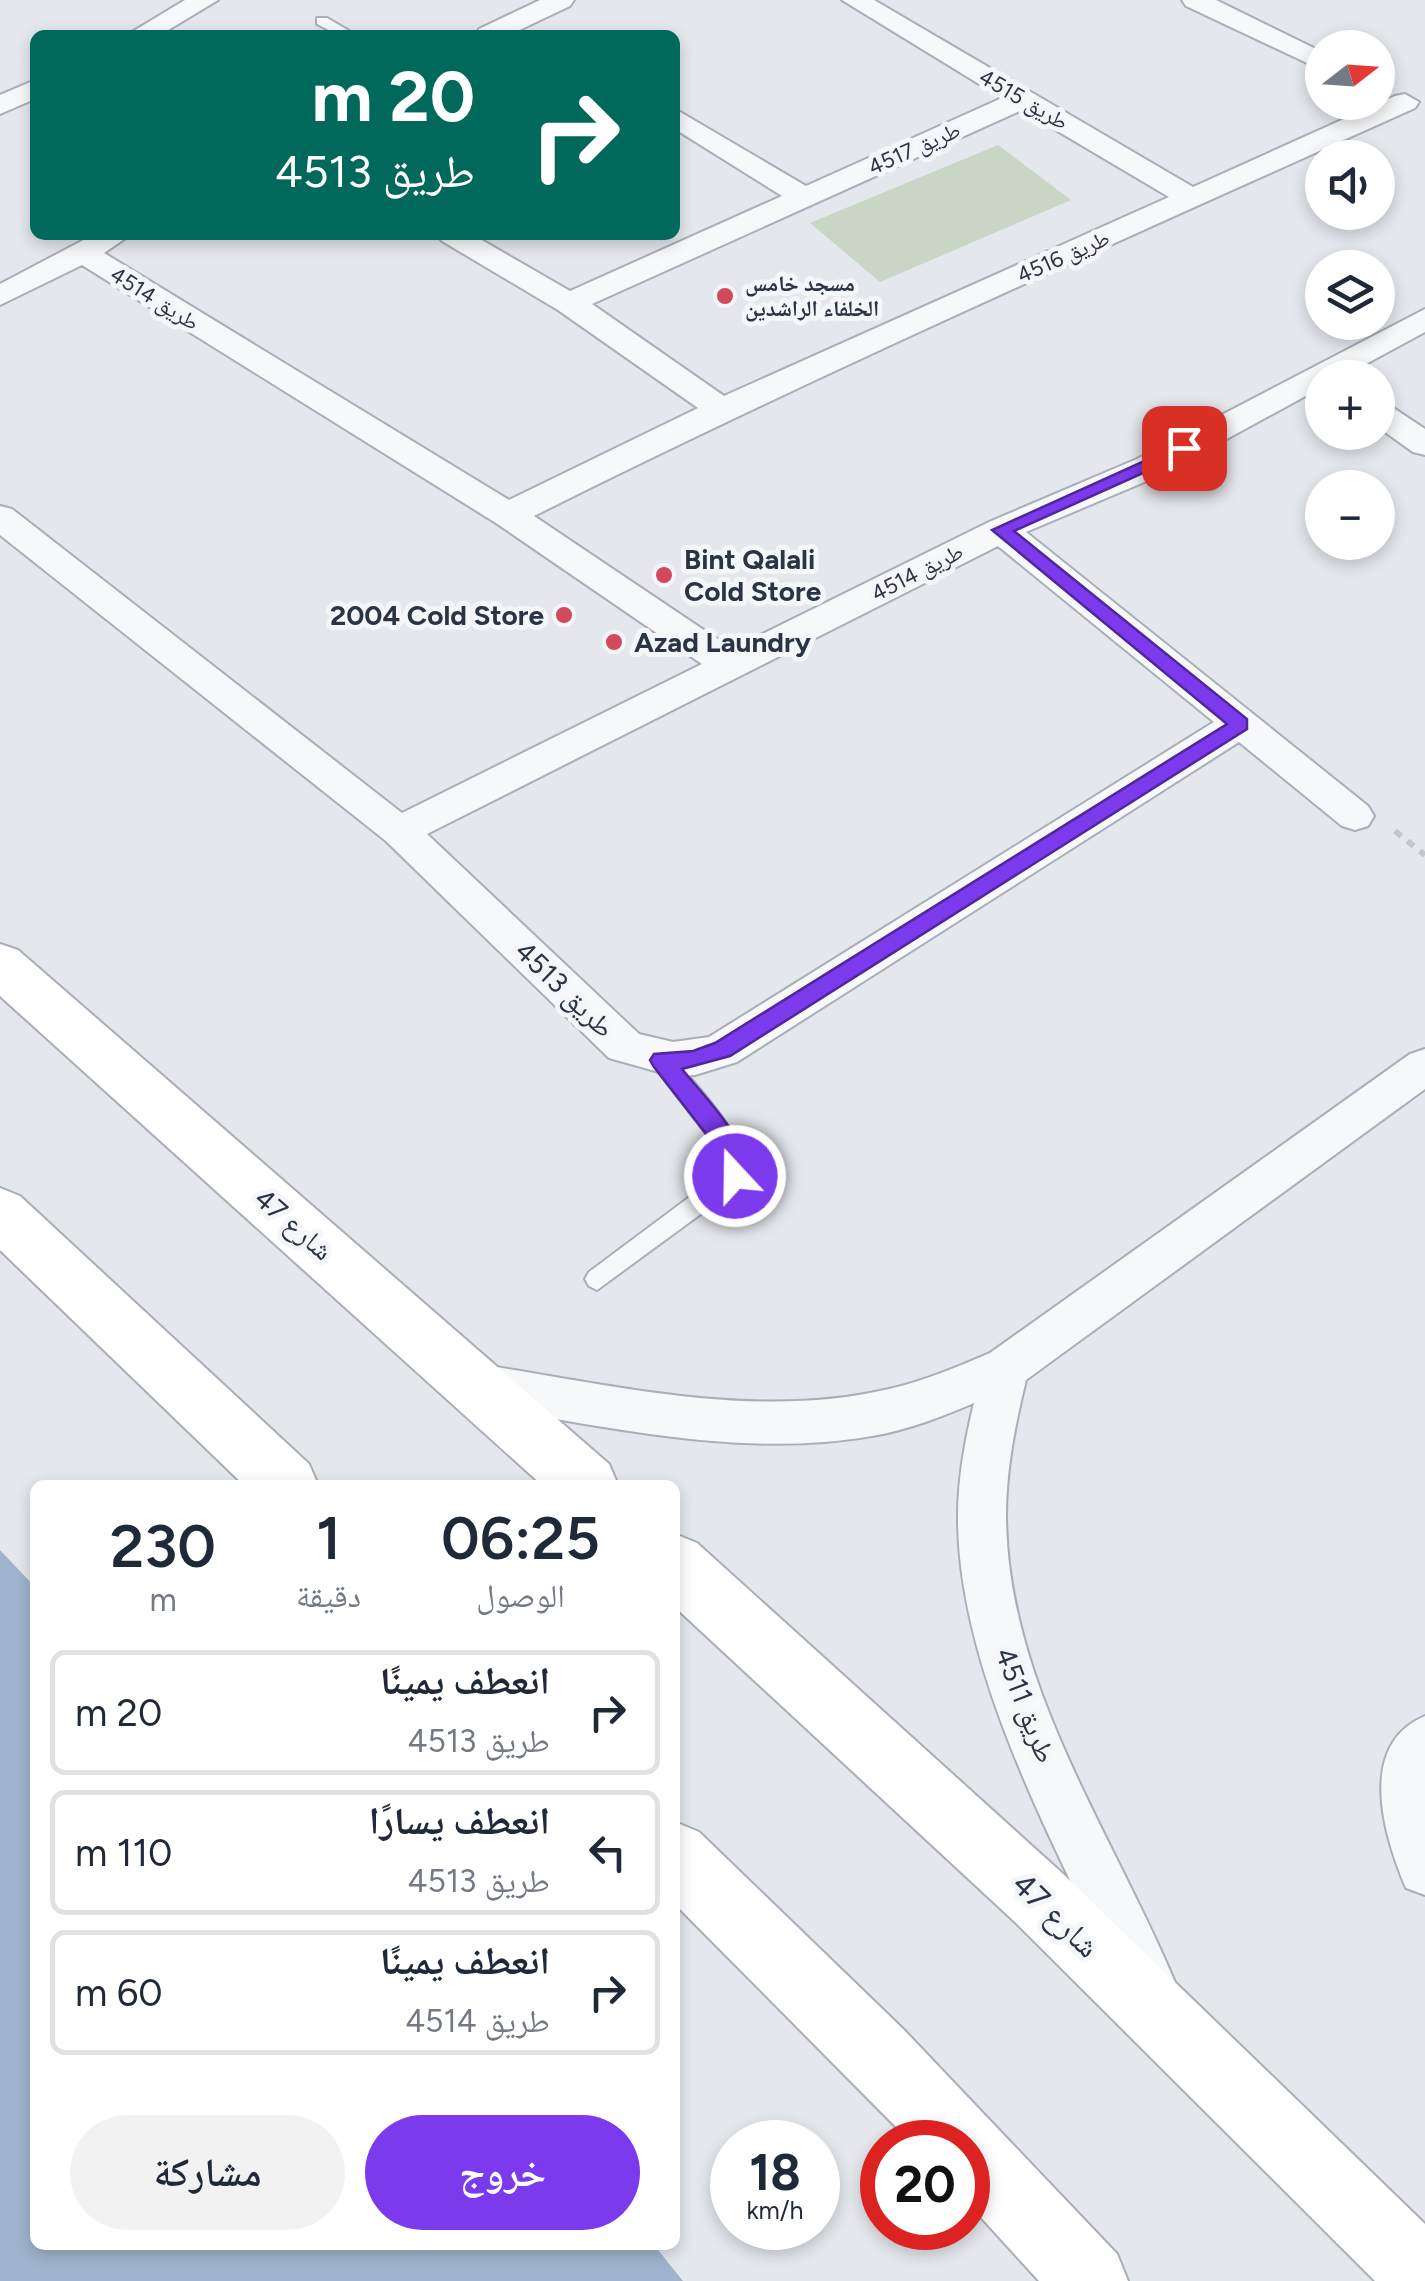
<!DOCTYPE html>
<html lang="ar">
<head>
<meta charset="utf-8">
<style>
  :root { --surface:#fff; --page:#f2f2f3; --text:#1f2937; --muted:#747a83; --line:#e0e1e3; --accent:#7c3aed }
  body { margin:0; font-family:Figtree,"Noto Naskh Arabic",sans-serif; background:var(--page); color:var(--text); direction:rtl; height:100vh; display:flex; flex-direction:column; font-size:38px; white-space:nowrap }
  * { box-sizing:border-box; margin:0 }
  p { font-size:32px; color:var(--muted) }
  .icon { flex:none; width:55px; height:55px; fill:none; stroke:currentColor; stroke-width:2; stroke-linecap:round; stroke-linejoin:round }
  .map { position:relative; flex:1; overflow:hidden; direction:ltr }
  .side { position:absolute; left:30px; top:1480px; width:650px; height:770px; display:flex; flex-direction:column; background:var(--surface); border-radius:15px; box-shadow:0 5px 15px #0003; direction:rtl }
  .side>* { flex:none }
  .hud { position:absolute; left:30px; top:30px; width:650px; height:210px; border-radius:15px; box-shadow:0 5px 15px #0003; direction:rtl; background:#00695c; color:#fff; overflow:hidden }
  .needle { width:65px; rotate:73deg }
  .buttons { position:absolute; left:1305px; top:30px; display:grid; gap:20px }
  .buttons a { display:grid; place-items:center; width:90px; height:90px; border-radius:50%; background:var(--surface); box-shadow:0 5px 15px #0003; font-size:50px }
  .speed { position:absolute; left:710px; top:2120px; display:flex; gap:20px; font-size:50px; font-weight:700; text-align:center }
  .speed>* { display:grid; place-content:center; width:130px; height:130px; border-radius:50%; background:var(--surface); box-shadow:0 5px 15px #0003; line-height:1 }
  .speed small { font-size:25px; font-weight:400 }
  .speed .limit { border:15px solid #d22; background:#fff; color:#111 }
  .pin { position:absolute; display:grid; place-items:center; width:85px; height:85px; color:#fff; margin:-42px; border-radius:20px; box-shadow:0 5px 15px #0006 }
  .me { position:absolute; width:110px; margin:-55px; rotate:339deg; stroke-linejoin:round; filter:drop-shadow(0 0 8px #0008) }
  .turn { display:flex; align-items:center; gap:35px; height:210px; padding:0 40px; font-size:45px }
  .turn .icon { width:130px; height:130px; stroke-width:2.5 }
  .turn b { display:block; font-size:70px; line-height:85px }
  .eta { display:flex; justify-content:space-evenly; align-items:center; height:170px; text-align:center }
  .eta b { font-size:60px; font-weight:600; line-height:70px }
  .action { display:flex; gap:20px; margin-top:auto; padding:20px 40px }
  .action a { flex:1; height:115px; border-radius:60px; background:var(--accent); color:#fff; font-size:40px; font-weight:600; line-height:115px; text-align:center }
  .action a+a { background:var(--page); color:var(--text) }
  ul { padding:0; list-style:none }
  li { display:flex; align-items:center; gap:30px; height:125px; margin:0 20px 15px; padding:0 20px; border:5px solid var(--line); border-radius:15px }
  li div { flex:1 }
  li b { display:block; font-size:38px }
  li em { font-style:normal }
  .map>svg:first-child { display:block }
  .green { fill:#c9d6c5 }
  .water { fill:#9fb4cc }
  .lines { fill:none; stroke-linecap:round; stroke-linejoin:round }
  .lane-casing { stroke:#a9aeb7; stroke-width:4 }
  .street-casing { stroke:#a9aeb7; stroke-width:4 }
  .secondary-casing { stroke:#a9aeb7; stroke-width:4 }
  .path { stroke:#c2c5cb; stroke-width:6; stroke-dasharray:8 8; stroke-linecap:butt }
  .lane { fill:#f7f8fa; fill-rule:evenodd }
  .street { fill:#f7f8fa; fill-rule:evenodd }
  .secondary { fill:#fff; fill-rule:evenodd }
  .route { fill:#7c3aed; stroke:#51269a; stroke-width:2.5 }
  .poi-dot { fill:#d1495b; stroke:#f4f6f9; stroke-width:4 }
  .labels { text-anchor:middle; stroke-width:10; stroke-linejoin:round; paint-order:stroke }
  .far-street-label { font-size:22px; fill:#2b3445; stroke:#f4f6f9 }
  .far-poi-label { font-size:22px; font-weight:bold; fill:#2b3445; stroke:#f4f6f9; text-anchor:start }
  .poi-label { font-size:28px; font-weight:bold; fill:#2b3445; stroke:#f4f6f9; text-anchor:start }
  .street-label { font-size:28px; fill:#2b3445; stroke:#f4f6f9 }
  .near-street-label { font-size:32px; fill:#2b3445; stroke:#f4f6f9 }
</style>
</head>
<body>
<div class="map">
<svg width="1425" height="2281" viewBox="0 0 1425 2281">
  <rect width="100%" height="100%" fill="#e4e7ec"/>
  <path class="green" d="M998 145 1071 200 880 282 810 223Z"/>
  <path class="water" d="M0 1550 35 1587V2245H654L683 2281H0Z"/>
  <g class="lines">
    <defs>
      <path id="lane" d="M317 18H327L356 35H338L317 24Z
        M662 1051 670 1054C692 1082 759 1147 743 1183L597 1290 589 1286 585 1279 589 1272 723 1172 721 1153 654 1066 651 1060 654 1054Z"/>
      <path id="street" d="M185 0H218L160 35H127Z
        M540 0H574L570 6 509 35H475L479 29Z
        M842 0H874L1193 187 1395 96 1405 94 1419 102 1415 108C1120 241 824 371 534 516L732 649 989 522 1137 459 1425 309V332L1340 378H1322V387L1161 475 1026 532 1368 806 1374 816 1368 826 1355 830 1342 826 1239 742 737 1062 695 1075 673 1076 609 1058 386 841 0 535V506L12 509 402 813 702 664 496 523 82 265 0 305V284L93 235H130L104 253 509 500 698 408 558 310 442 241 437 235H473L570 291 782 196 675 129V109L806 186 1002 98ZM1022 110 1169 197 724 396 592 304ZM998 546 1214 722 709 1037 673 1042 639 1034 427 834Z
        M1182 0H1216L1322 52V70L1186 6Z
        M35 80V99L0 114V95Z
        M1378 402 1389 405 1425 429V455L1413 452 1378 427Z
        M1425 1049V1089L1026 1380C1015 1425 1006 1470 1006 1516 1007 1686 1114 1835 1177 1987L1169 2006 1150 2014 1131 2006C1064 1863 957 1676 958 1516 958 1478 965 1440 974 1403 941 1417 908 1430 872 1436 741 1459 607 1426 477 1406L461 1400 454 1385 461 1370 477 1364C610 1384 754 1421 889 1389 924 1381 957 1367 990 1353L1410 1054Z
        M1425 1716V1895L1406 1888C1384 1836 1356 1745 1425 1716Z"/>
      <path id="secondary" d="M0 944 18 950 609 1464 618 1485H542L0 996Z
        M0 1188 20 1196 309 1464 318 1485H244L0 1250Z
        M675 1534 697 1543 1062 1873 1425 2224V2281H1375L1014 1921 675 1607Z
        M675 1822 699 1832 904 2030 1117 2254 1128 2281H1039L968 2203V2142H911L675 1904Z"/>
    </defs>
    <use href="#lane" class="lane-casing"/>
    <use href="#street" class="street-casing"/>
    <use href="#secondary" class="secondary-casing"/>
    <path class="path" d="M1395 831 1425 855"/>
    <use href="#lane" class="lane"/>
    <use href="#street" class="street"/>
    <use href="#secondary" class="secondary"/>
  </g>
  <path class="route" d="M1184 443 1190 444V452L1014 531 1247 719V729L730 1056 682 1069C702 1095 759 1148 743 1183H727L721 1153 654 1067 650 1060 654 1054 693 1051 715 1043 1227 724 992 530Z"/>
  <g class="poi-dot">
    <circle cx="725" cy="296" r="10"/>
    <circle cx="664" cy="575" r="10"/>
    <circle cx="564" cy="615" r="10"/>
    <circle cx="614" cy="642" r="10"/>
  </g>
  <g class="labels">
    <g class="far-street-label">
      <text transform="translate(1024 99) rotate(30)" y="8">طريق 4515</text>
      <text transform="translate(914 148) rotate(-24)" y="8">طريق 4517</text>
      <text transform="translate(1063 256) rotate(-24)" y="8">طريق 4516</text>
      <text transform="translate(155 298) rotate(32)" y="8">طريق 4514</text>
      <text transform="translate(917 572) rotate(-27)" y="8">طريق 4514</text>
    </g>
    <g class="far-poi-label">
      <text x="745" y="291">مسجد خامس<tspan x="745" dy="25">الخلفاء الراشدين</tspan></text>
    </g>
    <g class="poi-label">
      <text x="684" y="569">Bint Qalali<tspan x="684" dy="32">Cold Store</tspan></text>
      <text x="544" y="625" text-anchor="end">2004 Cold Store</text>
      <text x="634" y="652">Azad Laundry</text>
    </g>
    <g class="street-label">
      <text transform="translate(565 989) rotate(44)" y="10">طريق 4513</text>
      <text transform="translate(294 1224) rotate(41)" y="10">شارع 47</text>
      <text transform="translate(1026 1705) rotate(69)" y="10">طريق 4511</text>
    </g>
    <g class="near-street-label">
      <text transform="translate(1056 1915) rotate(44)" y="11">شارع 47</text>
    </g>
  </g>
</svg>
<div class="buttons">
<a><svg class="needle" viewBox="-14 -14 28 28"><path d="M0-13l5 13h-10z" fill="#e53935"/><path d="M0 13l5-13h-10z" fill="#747a83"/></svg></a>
<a><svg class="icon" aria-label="sound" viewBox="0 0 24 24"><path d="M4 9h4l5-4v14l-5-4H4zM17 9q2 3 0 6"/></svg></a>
<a><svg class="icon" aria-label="layers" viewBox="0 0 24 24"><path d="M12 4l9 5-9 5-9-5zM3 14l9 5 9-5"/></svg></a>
<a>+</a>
<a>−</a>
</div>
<div class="speed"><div>18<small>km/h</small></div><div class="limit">20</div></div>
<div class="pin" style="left:1184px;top:448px;background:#d93025"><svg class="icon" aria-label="arrive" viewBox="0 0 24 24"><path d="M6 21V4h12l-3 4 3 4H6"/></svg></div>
<svg class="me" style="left:735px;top:1176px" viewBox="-20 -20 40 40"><circle r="17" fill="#7c3aed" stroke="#fff" stroke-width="3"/><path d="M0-11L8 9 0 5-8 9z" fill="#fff"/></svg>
<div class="hud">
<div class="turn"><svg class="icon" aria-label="right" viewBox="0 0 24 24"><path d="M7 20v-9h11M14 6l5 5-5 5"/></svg><div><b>20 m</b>طريق 4513</div></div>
</div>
<section class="side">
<div class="eta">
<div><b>06:25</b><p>الوصول</p></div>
<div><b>1</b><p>دقيقة</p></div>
<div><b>230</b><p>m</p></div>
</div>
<ul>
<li><svg class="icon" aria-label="right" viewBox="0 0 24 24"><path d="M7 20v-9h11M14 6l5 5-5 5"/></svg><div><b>انعطف يمينًا</b><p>طريق 4513</p></div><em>20 m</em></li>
<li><svg class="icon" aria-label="left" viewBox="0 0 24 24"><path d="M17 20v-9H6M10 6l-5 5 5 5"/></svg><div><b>انعطف يسارًا</b><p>طريق 4513</p></div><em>110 m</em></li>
<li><svg class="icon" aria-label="right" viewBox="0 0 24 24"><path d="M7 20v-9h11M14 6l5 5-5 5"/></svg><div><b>انعطف يمينًا</b><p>طريق 4514</p></div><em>60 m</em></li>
</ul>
<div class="action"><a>خروج</a><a>مشاركة</a></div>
</section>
</div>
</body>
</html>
